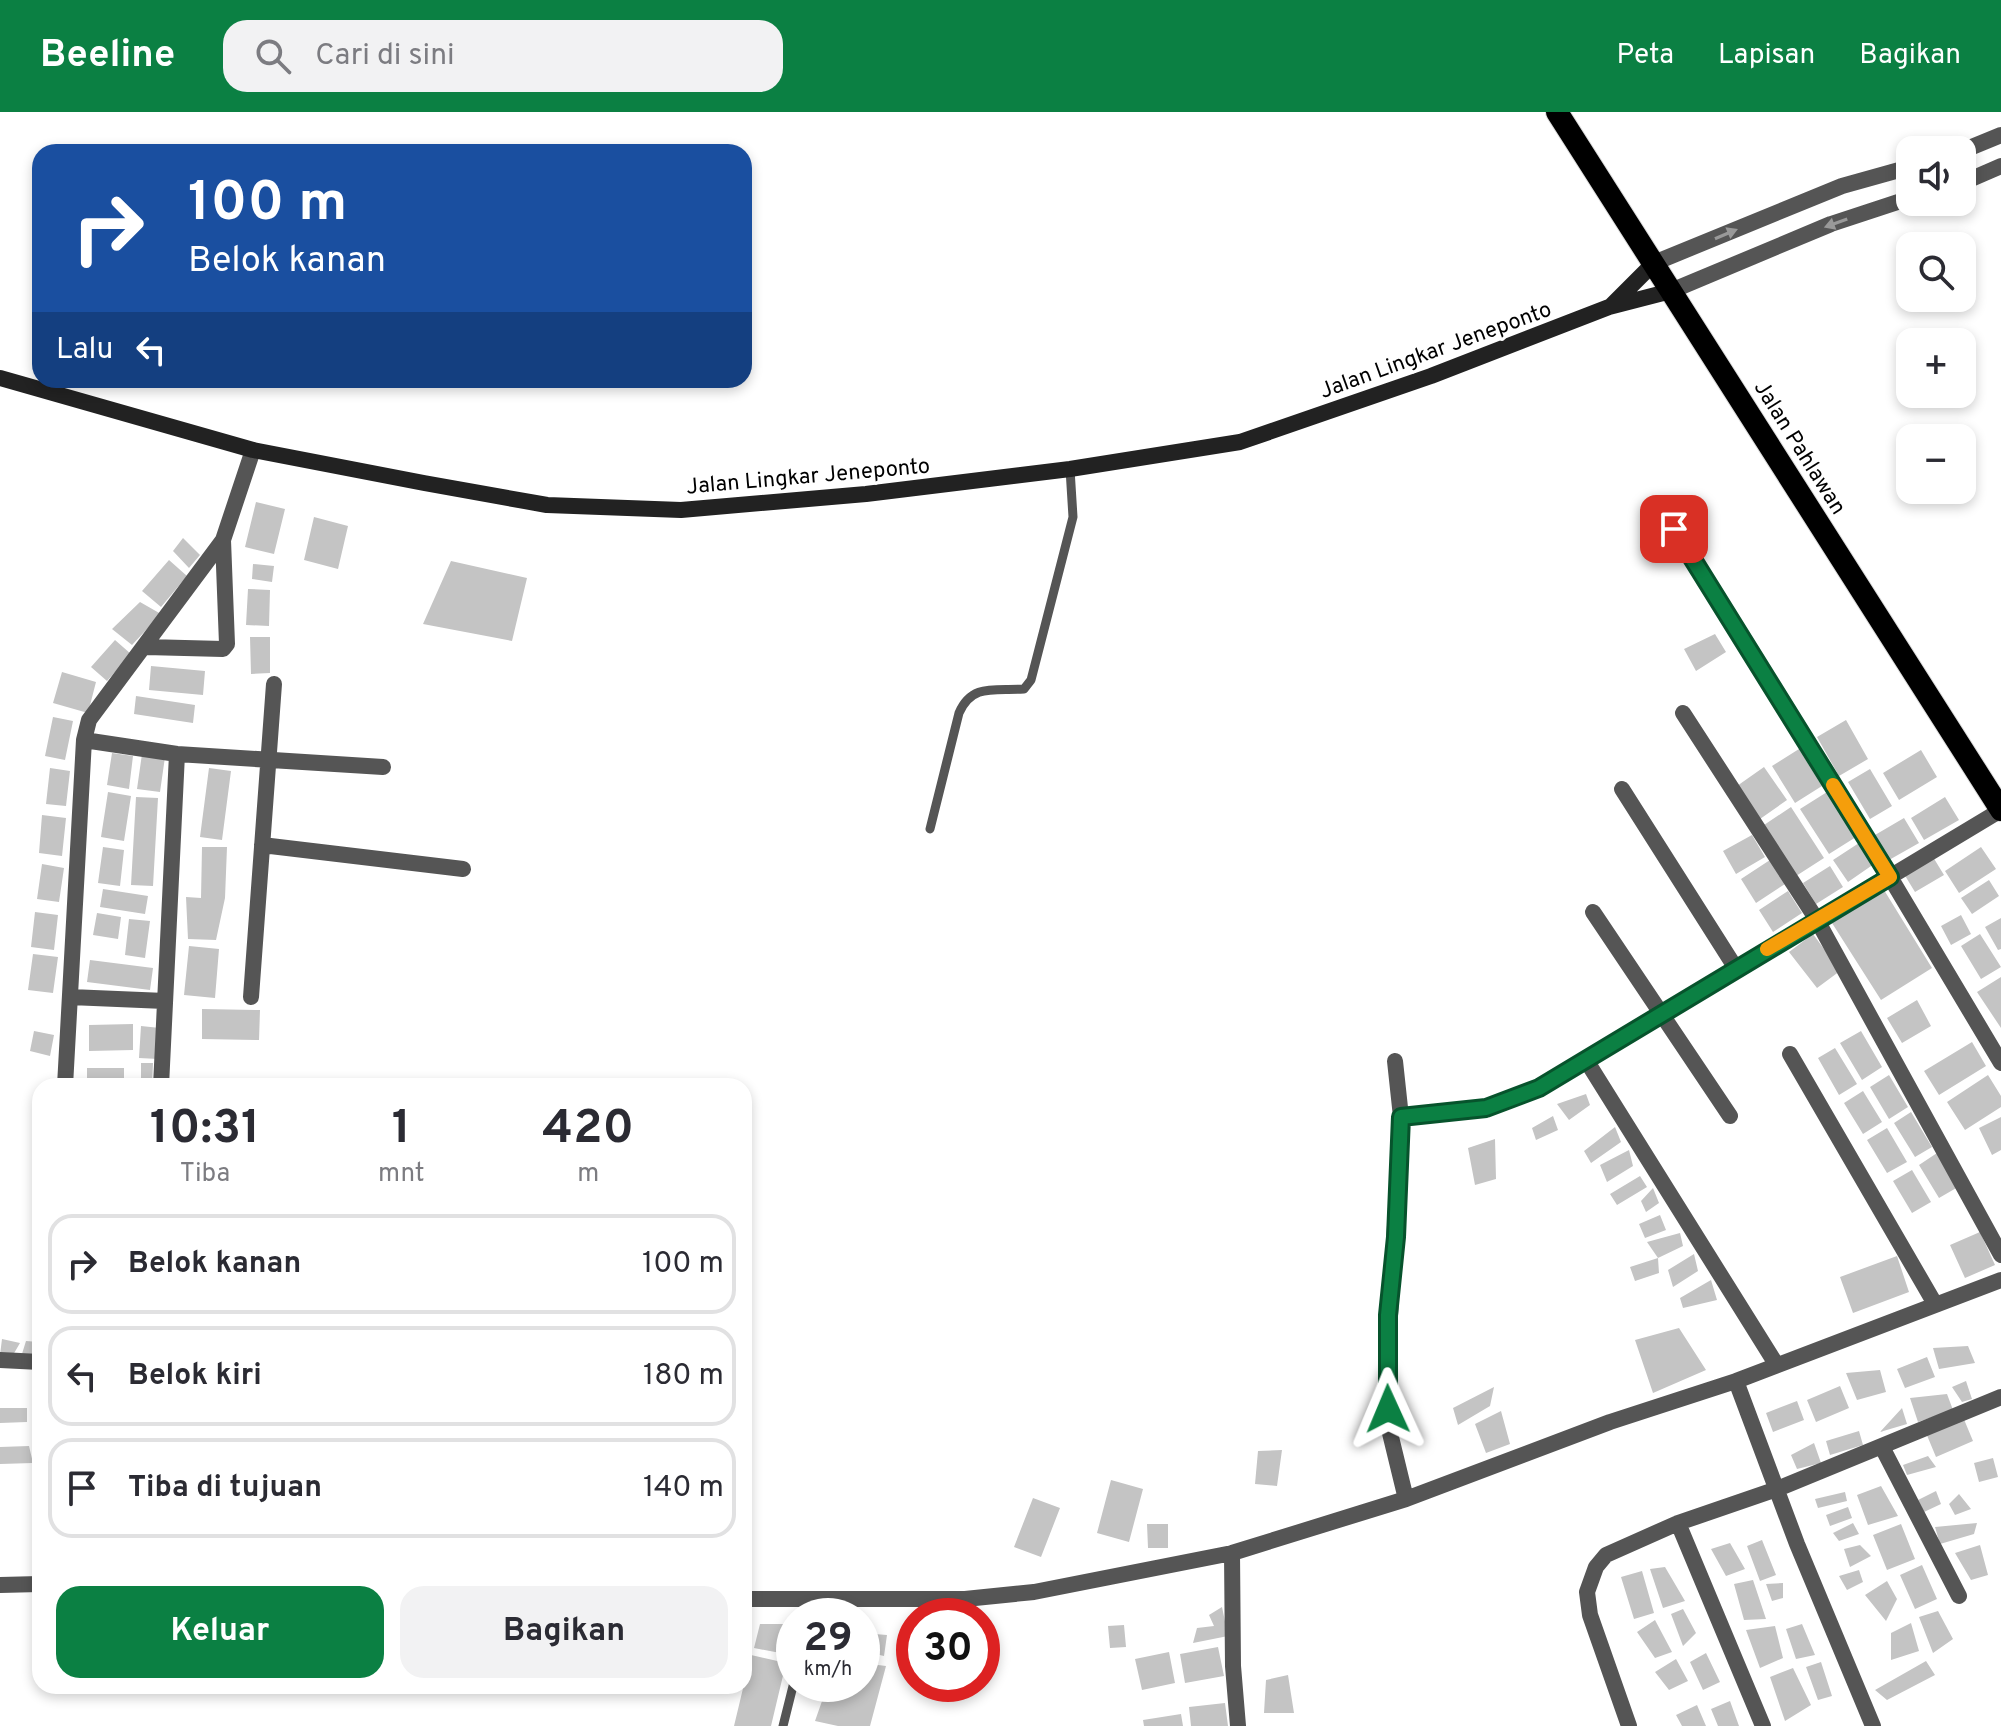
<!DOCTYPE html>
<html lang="id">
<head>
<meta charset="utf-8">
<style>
  :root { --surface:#fff; --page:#f2f2f3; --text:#2b2b33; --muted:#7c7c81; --line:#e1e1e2; --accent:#0b8043 }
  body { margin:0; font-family:Overpass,sans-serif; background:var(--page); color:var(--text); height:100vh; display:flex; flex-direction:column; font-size:30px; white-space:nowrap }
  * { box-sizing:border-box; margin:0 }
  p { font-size:26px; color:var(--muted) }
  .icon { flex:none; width:44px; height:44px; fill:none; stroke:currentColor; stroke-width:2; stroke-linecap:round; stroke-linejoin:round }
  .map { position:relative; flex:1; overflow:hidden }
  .sheet { position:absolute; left:32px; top:966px; width:720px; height:616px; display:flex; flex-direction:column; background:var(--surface); border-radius:24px; box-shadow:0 4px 12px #0003 }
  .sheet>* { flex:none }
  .banner { position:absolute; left:32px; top:32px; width:720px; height:244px; border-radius:24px; box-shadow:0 4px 12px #0003; background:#1a4fa0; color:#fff; overflow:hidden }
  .buttons { position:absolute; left:1896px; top:24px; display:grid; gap:16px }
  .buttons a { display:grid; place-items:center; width:80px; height:80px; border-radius:16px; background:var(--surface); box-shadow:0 4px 12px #0003; font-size:40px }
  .speed { position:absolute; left:776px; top:1486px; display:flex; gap:16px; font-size:40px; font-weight:700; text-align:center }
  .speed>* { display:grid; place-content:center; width:104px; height:104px; border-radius:50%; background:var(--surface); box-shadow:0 4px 12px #0003; line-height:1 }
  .speed small { font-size:20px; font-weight:400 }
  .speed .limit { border:12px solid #d22; background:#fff; color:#111 }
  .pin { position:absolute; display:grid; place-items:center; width:68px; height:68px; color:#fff; margin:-34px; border-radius:16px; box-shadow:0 4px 12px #0006 }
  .me { position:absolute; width:88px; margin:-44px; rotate:359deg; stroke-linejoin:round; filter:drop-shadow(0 0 6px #0008) }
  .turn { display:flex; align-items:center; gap:28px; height:168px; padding:0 24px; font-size:36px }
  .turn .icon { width:104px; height:104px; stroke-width:2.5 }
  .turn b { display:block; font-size:56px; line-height:68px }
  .then { display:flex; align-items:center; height:76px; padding:0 24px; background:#0003; gap:16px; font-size:30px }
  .eta { display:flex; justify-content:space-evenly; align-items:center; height:136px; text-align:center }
  .eta b { font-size:48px; font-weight:700; line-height:56px }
  .button { display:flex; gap:16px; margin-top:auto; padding:16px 24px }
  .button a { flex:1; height:92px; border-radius:24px; background:var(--accent); color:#fff; font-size:32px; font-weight:700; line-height:92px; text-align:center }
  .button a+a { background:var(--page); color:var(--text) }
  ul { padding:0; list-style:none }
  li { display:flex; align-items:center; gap:24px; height:100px; margin:0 16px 12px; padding:0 8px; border:4px solid var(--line); border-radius:24px }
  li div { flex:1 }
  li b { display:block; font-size:30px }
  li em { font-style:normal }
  header { display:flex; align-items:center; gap:48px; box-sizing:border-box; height:112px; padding:0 40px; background:var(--accent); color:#fff }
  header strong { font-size:38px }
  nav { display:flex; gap:44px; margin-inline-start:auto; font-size:28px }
  .search { width:560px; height:72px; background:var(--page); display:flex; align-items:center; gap:20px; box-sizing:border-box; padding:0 28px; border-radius:24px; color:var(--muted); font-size:30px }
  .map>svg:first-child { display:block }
  .building { fill:#c4c4c4 }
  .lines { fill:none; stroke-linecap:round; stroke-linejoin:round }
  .trunk-casing { stroke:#dbdbdb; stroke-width:24 }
  .service { stroke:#555; stroke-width:9 }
  .minor { stroke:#555; stroke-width:16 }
  .secondary { stroke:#222; stroke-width:16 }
  .trunk { stroke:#000; stroke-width:22 }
  .oneway { fill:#999 }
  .route-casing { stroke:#07532c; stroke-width:20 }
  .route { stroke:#0b8043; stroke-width:14 }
  .slow { stroke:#f59e0b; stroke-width:14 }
  .labels { text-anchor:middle; stroke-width:6; stroke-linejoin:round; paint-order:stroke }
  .street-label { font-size:22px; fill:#000; stroke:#fff }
</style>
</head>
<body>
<header>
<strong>Beeline</strong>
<div class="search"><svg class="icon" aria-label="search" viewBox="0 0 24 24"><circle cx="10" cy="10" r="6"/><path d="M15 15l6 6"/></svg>Cari di sini</div>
<nav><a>Peta</a><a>Lapisan</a><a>Bagikan</a></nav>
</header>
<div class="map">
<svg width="2001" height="1614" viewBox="0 0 2001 1614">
  <rect width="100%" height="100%" fill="#fff"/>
  <path class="building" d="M256 390 285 397 274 442 245 435Z
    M314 405 348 414 338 457 304 448Z
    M183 426 200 443 189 456 173 439Z
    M169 448 187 464 161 495 142 479Z
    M451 449 527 466 512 529 423 512Z
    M253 452 274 454 272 470 252 467Z
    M248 477 270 478 269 514 246 513Z
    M140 490 161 502 132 533 112 517Z
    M1715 522 1726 540 1696 559 1684 537Z
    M250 525H270V561L251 562Z
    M115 528 131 542 107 569 91 555Z
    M151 554 205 559 203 583 149 578Z
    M62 560 96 570 88 601 53 591Z
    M136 584 195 593 193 611 134 602Z
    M53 605 73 609 65 648 45 644Z
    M1846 608 1868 647 1839 664 1817 625Z
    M1799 637 1822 674 1795 691 1772 654Z
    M1921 638 1937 665 1899 688 1883 661Z
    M112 641 133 644 129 677 107 673Z
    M142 642 165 645 160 680 137 677Z
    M1764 655 1787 688 1760 707 1737 674Z
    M50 656 70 659 66 694 46 692Z
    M209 656 231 659 222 728 200 725Z
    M1870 657 1892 694 1870 707 1848 670Z
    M108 680 131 684 124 729 101 725Z
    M1827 680 1856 725 1829 742 1800 697Z
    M136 685 158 686 153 774 131 773Z
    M1945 685 1959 708 1924 728 1911 706Z
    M1791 695 1824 746 1796 764 1764 713Z
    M42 703 66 706 62 744 39 741Z
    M1904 706 1919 731 1889 748 1875 723Z
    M1752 723 1765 745 1736 762 1723 739Z
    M1859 731 1874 752 1848 770 1833 748Z
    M103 735 124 738 120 774 98 771Z
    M202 735H227L225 786 216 828 188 827 186 785 201 786Z
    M1981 735 1996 757 1959 781 1945 759Z
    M1933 745 1944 763 1915 780 1904 762Z
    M1770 748 1785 772 1756 791 1741 767Z
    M42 752 64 756 59 790 37 787Z
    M1830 754 1843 775 1816 792 1803 771Z
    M1989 768 1999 784 1972 802 1961 786Z
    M103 777 148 784 145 802 100 795Z
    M1884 778 1932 856 1881 888 1832 811Z
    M1788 779 1802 801 1773 820 1759 798Z
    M35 800 58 803 54 838 31 835Z
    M97 801 121 805 118 827 93 823Z
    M1961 803 1971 822 1951 833 1941 814Z
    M2001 806V837L1998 838 1985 815Z
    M129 807 150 809 145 846 125 843Z
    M1813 822 1840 859 1817 876 1789 840Z
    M1980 822 2001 855 1981 867 1961 834Z
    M189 834 219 837 215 886 184 883Z
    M33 842 58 845 53 881 28 878Z
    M90 848 153 856 150 878 87 870Z
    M2001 865V916L1977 880Z
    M1917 888 1931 914 1902 931 1887 906Z
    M202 897 260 898 259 928 202 927Z
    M133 912V938L89 939V913Z
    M141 914 160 916 158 947 139 946Z
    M34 919 54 923 50 944 30 939Z
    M1861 919 1882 955 1862 968 1840 931Z
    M1972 930 1986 954 1939 983 1924 959Z
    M1835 936 1857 972 1839 983 1818 946Z
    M141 951H153L152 974H141Z
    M87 956H124V974H87Z
    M1889 963 1908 995 1889 1007 1870 975Z
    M1988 963 2001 984V995L1965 1018 1947 990Z
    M1863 979 1882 1010 1863 1022 1844 991Z
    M1586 982 1590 993 1569 1008 1557 992Z
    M1911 1000 1932 1035 1915 1045 1894 1011Z
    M1553 1004 1558 1018 1536 1028 1532 1016Z
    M2001 1005V1038L1992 1043 1979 1016Z
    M1615 1015 1621 1030 1591 1051 1584 1039Z
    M1887 1016 1907 1050 1887 1061 1867 1028Z
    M1495 1027 1496 1067 1475 1073 1468 1036Z
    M1629 1038 1633 1054 1607 1070 1600 1053Z
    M1937 1041 1958 1075 1939 1086 1919 1053Z
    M1912 1058 1931 1090 1912 1101 1893 1069Z
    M1640 1064 1647 1075 1617 1093 1610 1082Z
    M1653 1076 1659 1091 1646 1100 1641 1089Z
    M1660 1103 1666 1118 1645 1126 1639 1112Z
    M1980 1120 1995 1153 1965 1166 1950 1133Z
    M1680 1121 1683 1134 1658 1146 1647 1130Z
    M1694 1142 1698 1159 1673 1175 1668 1158Z
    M1897 1144 1909 1180 1853 1201 1840 1165Z
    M1658 1146 1659 1161 1635 1169 1630 1155Z
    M1711 1168 1717 1188 1683 1196 1680 1186Z
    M1679 1216 1706 1258 1653 1281 1635 1228Z
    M2 1227 20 1231 13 1243H0Z
    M26 1229 39 1230V1245H21Z
    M1968 1234 1975 1251 1939 1257 1933 1236Z
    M1927 1245 1935 1265 1905 1276 1897 1257Z
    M1880 1258 1886 1280 1857 1288 1846 1261Z
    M1966 1269 1972 1287 1962 1290 1952 1275Z
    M1840 1274 1849 1296 1816 1310 1807 1288Z
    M1494 1275 1490 1294 1458 1313 1453 1296Z
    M1947 1282 1953 1298 1918 1310 1910 1286Z
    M1797 1289 1804 1308 1773 1320 1766 1301Z
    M0 1296H27V1310L0 1311Z
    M1902 1296 1907 1312 1880 1320Z
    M1501 1299 1510 1332 1486 1341 1475 1312Z
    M1963 1305 1973 1329 1936 1345 1926 1321Z
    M1859 1319 1863 1333 1830 1343 1826 1329Z
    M1814 1331 1821 1351 1797 1357 1791 1343Z
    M29 1334 33 1351 0 1352V1335Z
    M1282 1338 1277 1374 1255 1372 1258 1339Z
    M1928 1344 1936 1355 1907 1363 1903 1353Z
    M1993 1346 1998 1365 1979 1370 1974 1351Z
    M1111 1368 1143 1377 1129 1430 1097 1421Z
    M1881 1374 1898 1404 1868 1413 1857 1383Z
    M1936 1379 1941 1392 1924 1400 1918 1388Z
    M1845 1380 1847 1389 1818 1396 1815 1387Z
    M1959 1382 1971 1397 1955 1403 1949 1392Z
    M1033 1386 1060 1396 1041 1445 1014 1435Z
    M1848 1395 1852 1406 1830 1414 1826 1403Z
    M1853 1411 1859 1422 1839 1429 1833 1421Z
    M1977 1411 1974 1422 1940 1432 1935 1415Z
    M1147 1412H1168V1436H1148Z
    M1901 1412 1915 1447 1887 1458 1873 1423Z
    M1762 1428 1776 1463 1760 1469 1747 1434Z
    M1730 1431 1745 1457 1726 1464 1711 1437Z
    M1860 1433 1871 1444 1850 1455 1844 1437Z
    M1980 1433 1988 1463 1971 1468 1955 1441Z
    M1922 1453 1937 1487 1915 1497 1900 1463Z
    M1665 1455 1685 1489 1663 1496 1650 1457Z
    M1859 1458 1863 1470 1847 1478 1839 1464Z
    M1642 1459 1654 1501 1634 1507 1621 1465Z
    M1753 1468 1766 1507 1744 1508 1734 1472Z
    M1887 1469 1897 1487 1886 1509 1865 1483Z
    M1783 1471V1486L1772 1489 1766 1472Z
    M1222 1495 1228 1524 1193 1531 1197 1516 1214 1514 1209 1503Z
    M1683 1497 1696 1521 1683 1534 1671 1502Z
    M1938 1499 1953 1527 1933 1541 1919 1505Z
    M1655 1508 1672 1540 1655 1546 1637 1520Z
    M1911 1511 1919 1539 1891 1548V1521Z
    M760 1512H794L791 1543 754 1536Z
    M1802 1512 1815 1543 1796 1547 1786 1517Z
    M1124 1513 1126 1535 1110 1536 1108 1514Z
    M1775 1514 1783 1546 1760 1556 1746 1518Z
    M862 1521 887 1523 884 1544 862 1539Z
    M1218 1535 1224 1564 1185 1571 1180 1542Z
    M1169 1540 1175 1571 1142 1578 1135 1547Z
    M1706 1541 1720 1570 1703 1578 1690 1550Z
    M751 1543 786 1551 771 1614H734Z
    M1676 1547 1688 1569 1669 1578 1655 1560Z
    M1926 1549 1935 1563 1887 1588 1875 1578Z
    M1821 1550 1832 1584 1818 1588 1806 1555Z
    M862 1551 886 1554 870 1614H838L815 1609 828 1572H862Z
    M1793 1556 1811 1593 1785 1609 1770 1565Z
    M1288 1563 1294 1601H1264L1266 1568Z
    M1730 1589 1739 1614H1718L1711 1597Z
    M1225 1591 1228 1614H1191L1189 1595Z
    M1697 1593 1706 1614H1682L1676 1603Z
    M1181 1602 1183 1614H1144L1143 1608Z"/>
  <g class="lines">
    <defs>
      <path id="trunk" d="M1557 0 2001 698"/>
    </defs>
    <use href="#trunk" class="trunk-casing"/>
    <path class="service" d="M930 717 959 601C972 571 995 579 1024 577L1031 568 1073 405 1070 357
      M811 1504 815 1488
      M783 1614 794 1570"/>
    <path class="minor" d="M1962 39 2001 23
      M1962 71 2001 54
      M1654 151 1842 74 1910 55
      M1671 179 1831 112 1910 86
      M1674 417 1890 765 2001 951
      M146 535 223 537 227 532 223 428
      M1683 601 1817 808 2001 1143
      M84 628 177 642 383 655
      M1622 677 1735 855
      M262 733 463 757
      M1593 800 1730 1004
      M70 885 165 889
      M251 885 274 572
      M1790 942 1935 1192
      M1586 948 1776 1252
      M1395 949 1401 1005 1386 1277 1389 1317 1406 1387
      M65 974 84 628 89 608 223 428 253 338
      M161 974 177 642
      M1401 1005 1486 996 1539 976 2001 698
      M0 1248 40 1250
      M1736 1269 1797 1432 1873 1614
      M1882 1335 1959 1484
      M1678 1411 1763 1614
      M1232 1441 1233 1554 1238 1614
      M0 1473 40 1472
      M744 1487H965L1034 1480 1232 1441 1406 1387 1610 1310 1736 1269 2001 1168
      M1629 1614 1590 1503 1587 1480 1596 1455 1606 1443 1678 1411 1777 1377 2001 1285"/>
    <path class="secondary" d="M1611 194 1654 151
      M0 266 253 338 424 371 547 393 681 398 866 382 1070 357 1240 330 1431 264 1609 195 1671 179"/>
    <use href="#trunk" class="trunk"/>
  </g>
  <defs><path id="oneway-solid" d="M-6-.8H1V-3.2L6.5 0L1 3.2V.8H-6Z" transform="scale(2)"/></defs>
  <g class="oneway">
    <use href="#oneway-solid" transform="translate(1836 111) rotate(160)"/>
    <use href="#oneway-solid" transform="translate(1726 122) rotate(-23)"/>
  </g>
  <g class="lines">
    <defs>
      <path id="route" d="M1388 1297V1203L1396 1125 1401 1005 1486 996 1539 976 1890 765 1674 417"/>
    </defs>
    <use href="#route" class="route-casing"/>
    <use href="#route" class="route"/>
    <path class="slow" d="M1767 837 1890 765 1833 673"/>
  </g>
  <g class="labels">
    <g class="street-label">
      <text transform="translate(1435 237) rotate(-20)" y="8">Jalan Lingkar Jeneponto</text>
      <text transform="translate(1801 335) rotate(58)" y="8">Jalan Pahlawan</text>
      <text transform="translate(808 363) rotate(-5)" y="8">Jalan Lingkar Jeneponto</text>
    </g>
  </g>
</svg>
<div class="buttons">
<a><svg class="icon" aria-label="sound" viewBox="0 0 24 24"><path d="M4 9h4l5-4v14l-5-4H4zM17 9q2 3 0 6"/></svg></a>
<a><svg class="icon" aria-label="search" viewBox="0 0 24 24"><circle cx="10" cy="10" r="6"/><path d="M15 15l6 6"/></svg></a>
<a>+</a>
<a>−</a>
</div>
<div class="speed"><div>29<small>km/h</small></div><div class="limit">30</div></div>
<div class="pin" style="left:1674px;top:417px;background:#d93025"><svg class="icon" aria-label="arrive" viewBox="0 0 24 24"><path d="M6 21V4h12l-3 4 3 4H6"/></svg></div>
<svg class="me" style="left:1388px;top:1297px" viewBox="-20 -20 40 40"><path d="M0-17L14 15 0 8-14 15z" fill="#0b8043" stroke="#fff" stroke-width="4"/></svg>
<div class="banner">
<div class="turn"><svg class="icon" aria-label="right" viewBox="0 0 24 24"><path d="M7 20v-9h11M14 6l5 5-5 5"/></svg><div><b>100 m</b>Belok kanan</div></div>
<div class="then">Lalu<svg class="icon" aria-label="left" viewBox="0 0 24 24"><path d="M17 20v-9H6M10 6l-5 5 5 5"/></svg></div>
</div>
<section class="sheet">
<div class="eta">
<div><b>10:31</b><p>Tiba</p></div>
<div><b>1</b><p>mnt</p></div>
<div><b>420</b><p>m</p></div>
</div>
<ul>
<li><svg class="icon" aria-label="right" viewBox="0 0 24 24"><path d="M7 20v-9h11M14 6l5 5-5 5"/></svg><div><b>Belok kanan</b></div><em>100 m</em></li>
<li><svg class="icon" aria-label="left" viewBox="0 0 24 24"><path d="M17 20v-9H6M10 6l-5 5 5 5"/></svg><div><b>Belok kiri</b></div><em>180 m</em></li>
<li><svg class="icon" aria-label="arrive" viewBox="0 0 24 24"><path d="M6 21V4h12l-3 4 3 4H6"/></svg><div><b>Tiba di tujuan</b></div><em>140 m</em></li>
</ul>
<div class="button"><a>Keluar</a><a>Bagikan</a></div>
</section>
</div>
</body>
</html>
